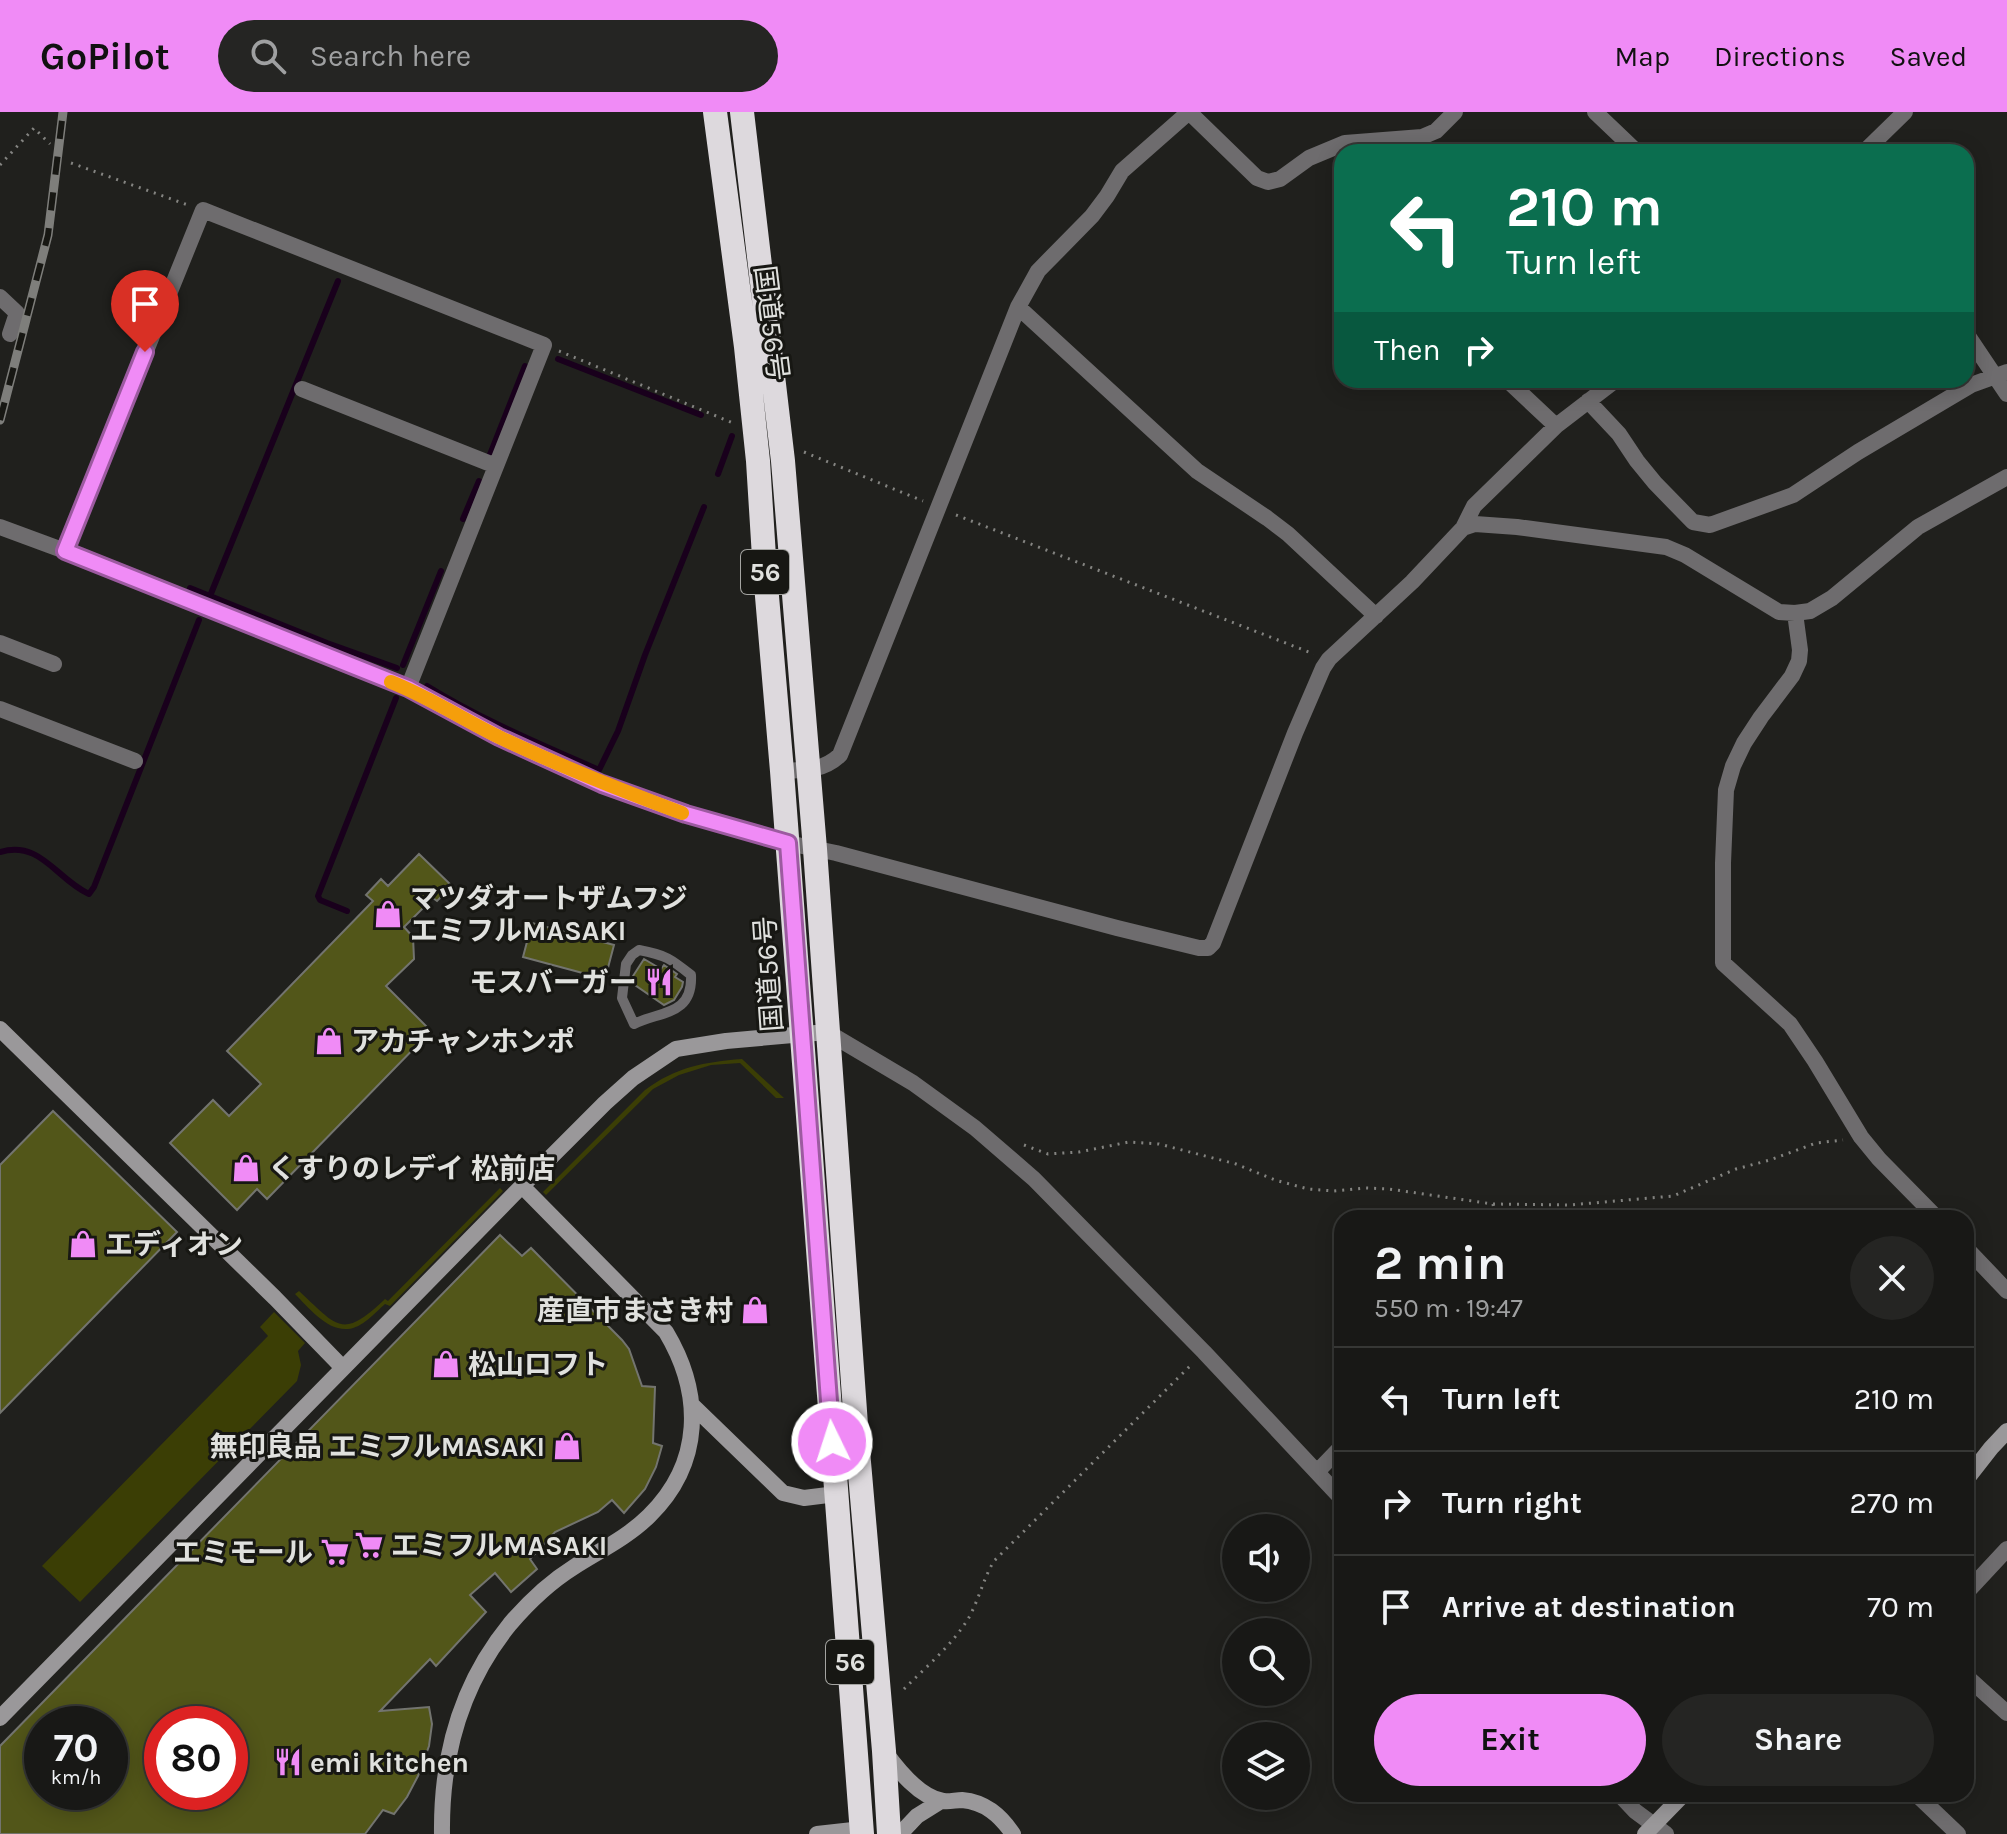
<!DOCTYPE html>
<html lang="en">
<head>
<meta charset="utf-8">
<style>
  :root { --surface:#181816; --page:#252523; --text:#f1f3f6; --muted:#9fa0a1; --line:#363735; --accent:#f08bf6 }
  body { margin:0; font-family:Karla,"Noto Sans JP",sans-serif; background:var(--page); color:var(--text); height:100vh; display:flex; flex-direction:column; font-size:30px; white-space:nowrap }
  * { box-sizing:border-box; margin:0 }
  p { font-size:26px; color:var(--muted) }
  .icon { flex:none; width:44px; height:44px; fill:none; stroke:currentColor; stroke-width:2; stroke-linecap:round; stroke-linejoin:round }
  .map { position:relative; flex:1; overflow:hidden }
  .panel { position:absolute; left:1334px; top:1098px; width:640px; height:592px; display:flex; flex-direction:column; background:var(--surface); border-radius:24px; box-shadow:0 4px 20px #0003,0 0 0 2px var(--line) }
  .panel>* { flex:none }
  .banner { position:absolute; left:1334px; top:32px; width:640px; height:244px; border-radius:24px; box-shadow:0 4px 20px #0003,0 0 0 2px var(--line); background:#0b6e4f; color:#fff; overflow:hidden }
  .fabs { position:absolute; left:1222px; top:1402px; display:grid; gap:16px }
  .fabs a { display:grid; place-items:center; width:88px; height:88px; border-radius:50%; background:var(--surface); box-shadow:0 4px 20px #0003,0 0 0 2px var(--line); font-size:40px }
  .speed { position:absolute; left:24px; top:1594px; display:flex; gap:16px; font-size:40px; font-weight:700; text-align:center }
  .speed>* { display:grid; place-content:center; width:104px; height:104px; border-radius:50%; background:var(--surface); box-shadow:0 4px 20px #0003,0 0 0 2px var(--line); line-height:1 }
  .speed small { font-size:20px; font-weight:400 }
  .speed .limit { border:12px solid #d22; background:#fff; color:#111 }
  .pin { position:absolute; display:grid; place-items:center; width:68px; height:68px; color:#fff; margin:-82px -34px; border-radius:50% 50% 50% 0; rotate:-45deg; box-shadow:0 0 8px #0007 }
  .pin .icon { rotate:45deg }
  .me { position:absolute; width:88px; margin:-44px; rotate:356deg; stroke-linejoin:round; filter:drop-shadow(0 0 6px #0008) }
  .turn { display:flex; align-items:center; gap:28px; height:168px; padding:0 40px; font-size:36px }
  .turn .icon { width:104px; height:104px; stroke-width:2.5 }
  .turn b { display:block; font-size:56px; line-height:68px }
  .then { display:flex; align-items:center; height:76px; padding:0 40px; background:#0003; gap:16px; font-size:30px }
  .round { display:grid; place-items:center; flex:none; width:84px; height:84px; border-radius:42px; background:var(--page) }
  .headline { display:flex; align-items:center; justify-content:space-between; height:136px; padding:0 40px }
  h1 { font-size:48px; font-weight:700; line-height:60px }
  .action { display:flex; gap:16px; margin-top:auto; padding:16px 40px }
  .action a { flex:1; height:92px; border-radius:48px; background:var(--accent); color:#111; font-size:32px; font-weight:700; line-height:92px; text-align:center }
  .action a+a { background:var(--page); color:var(--text) }
  ul { padding:0; list-style:none }
  li { display:flex; align-items:center; gap:24px; height:104px; padding:0 40px; border-top:2px solid var(--line) }
  li div { flex:1 }
  li b { display:block; font-size:30px }
  li em { font-style:normal }
  header { display:flex; align-items:center; gap:48px; box-sizing:border-box; height:112px; padding:0 40px; background:var(--accent); color:#111 }
  header strong { font-size:38px }
  nav { display:flex; gap:44px; margin-inline-start:auto; font-size:28px }
  .search { width:560px; height:72px; background:var(--page); display:flex; align-items:center; gap:20px; box-sizing:border-box; padding:0 28px; border-radius:44px; color:var(--muted); font-size:30px }
  .map>svg:first-child { display:block }
  .green { fill:#3b3e05 }
  .lines { fill:none; stroke-linecap:round; stroke-linejoin:round }
  .stream { stroke:#19001c; stroke-width:6 }
  .building { fill:#525619; stroke:#73746f; stroke-width:2; fill-rule:evenodd }
  .path { stroke:#848481; stroke-width:3; stroke-dasharray:2 6; stroke-linecap:butt }
  .lane { stroke:#6e6c6e; stroke-width:10 }
  .street { stroke:#6e6c6e; stroke-width:16 }
  .secondary { stroke:#9a989a; stroke-width:16 }
  .highway { stroke:#ddd9dd; stroke-width:24 }
  .rail-casing { stroke:#7e7e7b; stroke-width:9 }
  .rail { stroke:#171713; stroke-width:6; stroke-dasharray:18; stroke-linecap:butt }
  .route-casing { stroke:#9c5aa0; stroke-width:20 }
  .route { stroke:#f08bf6; stroke-width:14 }
  .slow { stroke:#f59e0b; stroke-width:14 }
  .labels { text-anchor:middle; stroke-width:6; stroke-linejoin:round; paint-order:stroke }
  .shield { fill:#171713; stroke:#a4a4a1; stroke-width:2 }
  .shield-label { font-size:26px; font-weight:bold; fill:#e0e1de }
  .street-label { font-size:28px; fill:#e0e1de; stroke:#171713 }
  .poi-label { font-size:28px; font-weight:bold; fill:#e0e1de; stroke:#171713; text-anchor:start }
</style>
</head>
<body>
<header>
<strong>GoPilot</strong>
<div class="search"><svg class="icon" aria-label="search" viewBox="0 0 24 24"><circle cx="10" cy="10" r="6"/><path d="M15 15l6 6"/></svg>Search here</div>
<nav><a>Map</a><a>Directions</a><a>Saved</a></nav>
</header>
<div class="map">
<svg width="2007" height="1722" viewBox="0 0 2007 1722">
  <rect width="100%" height="100%" fill="#20201d"/>
  <path class="green" d="M742 947 784 986H776L740 951 711 953 679 963 653 977 546 1083 543 1080 645 978C676 955 704 950 742 947Z
    M500 1076 503 1079 390 1194 385 1192C375 1201 362 1216 348 1217 327 1219 308 1195 295 1182L299 1179C338 1215 342 1228 385 1187L388 1189Z
    M274 1200 305 1231 298 1239 301 1253 297 1269 80 1490 42 1454 268 1224 260 1215Z"/>
  <g class="lines">
    <path class="stream" d="M558 247 701 303
      M489 345 525 254
      M718 362 732 324
      M463 407 479 369
      M190 476 327 531 397 556
      M210 484 338 169
      M403 553 441 459
      M427 574C482 608 540 632 599 658L618 619 645 543 704 395
      M0 740C41 728 56 767 89 782L94 775 199 508
      M347 799 320 788 318 784 396 586"/>
  </g>
  <path class="building" d="M419 742 452 774 437 789 433 786 404 815 413 825 414 847 386 874 431 919 267 1087 257 1077 237 1098 170 1031 213 988 229 1004 261 972 227 939 373 789 366 783 381 767 388 774Z
    M532 811 614 833 605 867 523 845Z
    M644 847 661 857 664 853 677 862 675 865 683 870 682 875 674 888 664 893 632 871 633 864Z
    M53 999 177 1120 0 1301V1053Z
    M500 1123 522 1144 531 1136 622 1228 629 1237 642 1274 655 1275 653 1331 662 1334 656 1355 645 1377 624 1401 612 1388 598 1400 555 1420 530 1447 537 1457 511 1480 495 1461 470 1483 486 1500 436 1554 430 1547 380 1599 429 1595 432 1612 429 1634 418 1664 407 1685 394 1702 383 1698 365 1722H0V1634ZM42 1612H110V1680H42ZM162 1612H230V1680H162Z"/>
  <g class="lines">
    <path class="path" d="M71 51 188 93
      M0 53 34 16 50 32
      M559 239 733 311
      M804 340 923 389
      M956 403 1314 542
      M1024 1033 1048 1042 1079 1040 1129 1030 1159 1032 1236 1052 1275 1068 1308 1077 1334 1079 1366 1076 1389 1077 1493 1092 1570 1093 1673 1084 1736 1057 1770 1048 1816 1031 1843 1028
      M1493 1092 1494 1099 1499 1106
      M904 1577C926 1555 952 1533 968 1507 979 1488 983 1467 994 1449L1191 1253"/>
    <path class="lane" d="M639 838C666 843 671 847 691 863 693 904 660 899 634 912L622 886 626 852 632 843Z"/>
    <path class="street" d="M1189 0 1257 66 1268 70 1280 67 1309 46 1345 31 1422 25 1436 19 1455 0
      M1595 0 1637 40
      M1864 40 1905 0
      M0 185 17 201 10 222
      M1018 195 1197 359 1267 406 1288 422 1376 504
      M1966 221 2007 282
      M1507 268 1556 314
      M302 277 496 354
      M1588 289 1619 322 1637 349 1655 371 1693 410 1710 413 1793 383 1858 340 1971 273 2007 260
      M0 415 65 439 408 576 499 625 602 672 686 702 788 731 836 741 1117 816 1199 836H1208L1213 831 1295 621 1323 556 1329 547 1412 470 1463 416 1474 394 1556 314 1616 268
      M1463 416 1475 412 1517 415 1666 435 1685 443 1779 500 1795 501 1810 499 1832 486 1918 415 2007 365
      M65 439 203 98 544 233 408 576
      M1795 501 1800 538 1799 549 1792 564 1761 605 1744 631 1733 654 1726 678 1723 751V851L1790 912 1815 949 1861 1025 1879 1047 1937 1106
      M0 531 54 552
      M0 597 135 649
      M782 659C805 658 823 659 840 643L1018 195 1038 159 1092 104 1107 84 1122 59 1189 0
      M827 920 913 971 975 1016 1034 1067 1204 1240 1342 1387
      M1966 1136 2007 1179
      M1317 1360 1342 1334
      M1966 1481 2007 1437
      M1966 1564 2007 1601
      M1619 1682 1635 1699 1666 1722
      M1916 1682 1958 1722"/>
    <path class="secondary" d="M0 917 275 1186 343 1256
      M692 1293 783 1381 804 1386 836 1382
      M1966 1368 1991 1336 2007 1319
      M0 1606 513 1083 605 991 633 966 676 937 726 929 827 920
      M885 1640C898 1658 919 1685 943 1689 949 1690 956 1688 962 1688 985 1690 1000 1703 1013 1722
      M442 1722C441 1645 461 1572 510 1512 528 1491 550 1470 574 1455 599 1439 628 1425 649 1404 703 1351 703 1282 666 1220L522 1074
      M817 1722 862 1717
      M900 1722 917 1704 941 1689
      M1645 1722 1684 1682"/>
    <path class="highway" d="M715 0 746 235 758 349 765 461 782 659 862 1722
      M742 0 783 349 815 737 857 1327 884 1639 889 1722"/>
    <defs>
      <path id="rail" d="M0 308 48 123 63 0"/>
    </defs>
    <use href="#rail" class="rail-casing"/>
    <use href="#rail" class="rail"/>
  </g>
  <g class="lines">
    <defs>
      <path id="route" d="M145 240 65 439 408 576 499 625 602 672 686 702 788 731 832 1330"/>
    </defs>
    <use href="#route" class="route-casing"/>
    <use href="#route" class="route"/>
    <path class="slow" d="M391 570C429 585 464 608 501 626 560 654 620 678 682 701"/>
  </g>
  <defs>
    <symbol id="shop-bare" viewBox="-9 -9 18 18"><path d="M-5-2.5h2.3a2.7 3.5 0 0 1 5.4 0H5L5.5 6h-11ZM-1.5-2.5h3a1.5 2.3 0 0 0-3 0Z" fill="#f08bf6" stroke="#171713" stroke-width="2.5" paint-order="stroke"/></symbol>
    <symbol id="restaurant-bare" viewBox="-9 -9 18 18"><path d="M-5-6h1v4h1v-4h1v4h1v-4h1v5L-1.5 .5V6h-2V.5L-5-1ZM5-6V6H3V1.5H1.5Q1.5-4 5-6Z" fill="#f08bf6" stroke="#171713" stroke-width="2.5" paint-order="stroke"/></symbol>
    <symbol id="supermarket-bare" viewBox="-9 -9 18 18"><path d="M-6-5.5h2.5l.6 2H6L4.5 2H-2.5L-4.4-4H-6ZM-1.5 3.2a1.3 1.3 0 1 0 .1 0ZM3 3.2a1.3 1.3 0 1 0 .1 0Z" fill="#f08bf6" stroke="#171713" stroke-width="2.5" paint-order="stroke"/></symbol>
  </defs>
  <g fill-rule="evenodd">
    <use href="#shop-bare" x="368" y="782" width="40" height="40"/>
    <use href="#restaurant-bare" x="639" y="850" width="40" height="40"/>
    <use href="#shop-bare" x="309" y="909" width="40" height="40"/>
    <use href="#shop-bare" x="226" y="1036" width="40" height="40"/>
    <use href="#shop-bare" x="63" y="1112" width="40" height="40"/>
    <use href="#shop-bare" x="735" y="1178" width="40" height="40"/>
    <use href="#shop-bare" x="426" y="1232" width="40" height="40"/>
    <use href="#shop-bare" x="547" y="1314" width="40" height="40"/>
    <use href="#supermarket-bare" x="349" y="1413" width="40" height="40"/>
    <use href="#supermarket-bare" x="315" y="1420" width="40" height="40"/>
    <use href="#restaurant-bare" x="268" y="1630" width="40" height="40"/>
  </g>
  <g class="labels">
    <g class="shield">
      <rect x="741" y="438" width="48" height="44" rx="6"/>
      <rect x="826" y="1528" width="48" height="44" rx="6"/>
    </g>
    <g class="shield-label">
      <text x="765" y="469">56</text>
      <text x="850" y="1559">56</text>
    </g>
    <g class="street-label">
      <text transform="translate(772 211) rotate(83)" y="10">国道56号</text>
      <text transform="translate(768 862) rotate(-94)" y="10">国道56号</text>
    </g>
    <g class="poi-label">
      <text x="410" y="796">マツダオートザムフジ<tspan x="410" dy="32">エミフルMASAKI</tspan></text>
      <text x="637" y="880" text-anchor="end">モスバーガー</text>
      <text x="351" y="939">アカチャンホンポ</text>
      <text x="268" y="1066">くすりのレデイ 松前店</text>
      <text x="105" y="1142">エディオン</text>
      <text x="733" y="1208" text-anchor="end">産直市まさき村</text>
      <text x="468" y="1262">松山ロフト</text>
      <text x="545" y="1344" text-anchor="end">無印良品 エミフルMASAKI</text>
      <text x="391" y="1443">エミフルMASAKI</text>
      <text x="313" y="1450" text-anchor="end">エミモール</text>
      <text x="310" y="1660">emi kitchen</text>
    </g>
  </g>
</svg>
<div class="fabs">
<a><svg class="icon" aria-label="sound" viewBox="0 0 24 24"><path d="M4 9h4l5-4v14l-5-4H4zM17 9q2 3 0 6"/></svg></a>
<a><svg class="icon" aria-label="search" viewBox="0 0 24 24"><circle cx="10" cy="10" r="6"/><path d="M15 15l6 6"/></svg></a>
<a><svg class="icon" aria-label="layers" viewBox="0 0 24 24"><path d="M12 4l9 5-9 5-9-5zM3 14l9 5 9-5"/></svg></a>
</div>
<div class="speed"><div>70<small>km/h</small></div><div class="limit">80</div></div>
<div class="pin" style="left:145px;top:240px;background:#d93025"><svg class="icon" aria-label="arrive" viewBox="0 0 24 24"><path d="M6 21V4h12l-3 4 3 4H6"/></svg></div>
<svg class="me" style="left:832px;top:1330px" viewBox="-20 -20 40 40"><circle r="17" fill="#f08bf6" stroke="#fff" stroke-width="3"/><path d="M0-11L8 9 0 5-8 9z" fill="#fff"/></svg>
<div class="banner">
<div class="turn"><svg class="icon" aria-label="left" viewBox="0 0 24 24"><path d="M17 20v-9H6M10 6l-5 5 5 5"/></svg><div><b>210 m</b>Turn left</div></div>
<div class="then">Then<svg class="icon" aria-label="right" viewBox="0 0 24 24"><path d="M7 20v-9h11M14 6l5 5-5 5"/></svg></div>
</div>
<section class="panel">
<div class="headline"><div><h1>2 min</h1><p>550 m · 19:47</p></div><a class="round"><svg class="icon" aria-label="close" viewBox="0 0 24 24"><path d="M6 6l12 12M18 6L6 18"/></svg></a></div>
<ul>
<li><svg class="icon" aria-label="left" viewBox="0 0 24 24"><path d="M17 20v-9H6M10 6l-5 5 5 5"/></svg><div><b>Turn left</b></div><em>210 m</em></li>
<li><svg class="icon" aria-label="right" viewBox="0 0 24 24"><path d="M7 20v-9h11M14 6l5 5-5 5"/></svg><div><b>Turn right</b></div><em>270 m</em></li>
<li><svg class="icon" aria-label="arrive" viewBox="0 0 24 24"><path d="M6 21V4h12l-3 4 3 4H6"/></svg><div><b>Arrive at destination</b></div><em>70 m</em></li>
</ul>
<div class="action"><a>Exit</a><a>Share</a></div>
</section>
</div>
</body>
</html>
